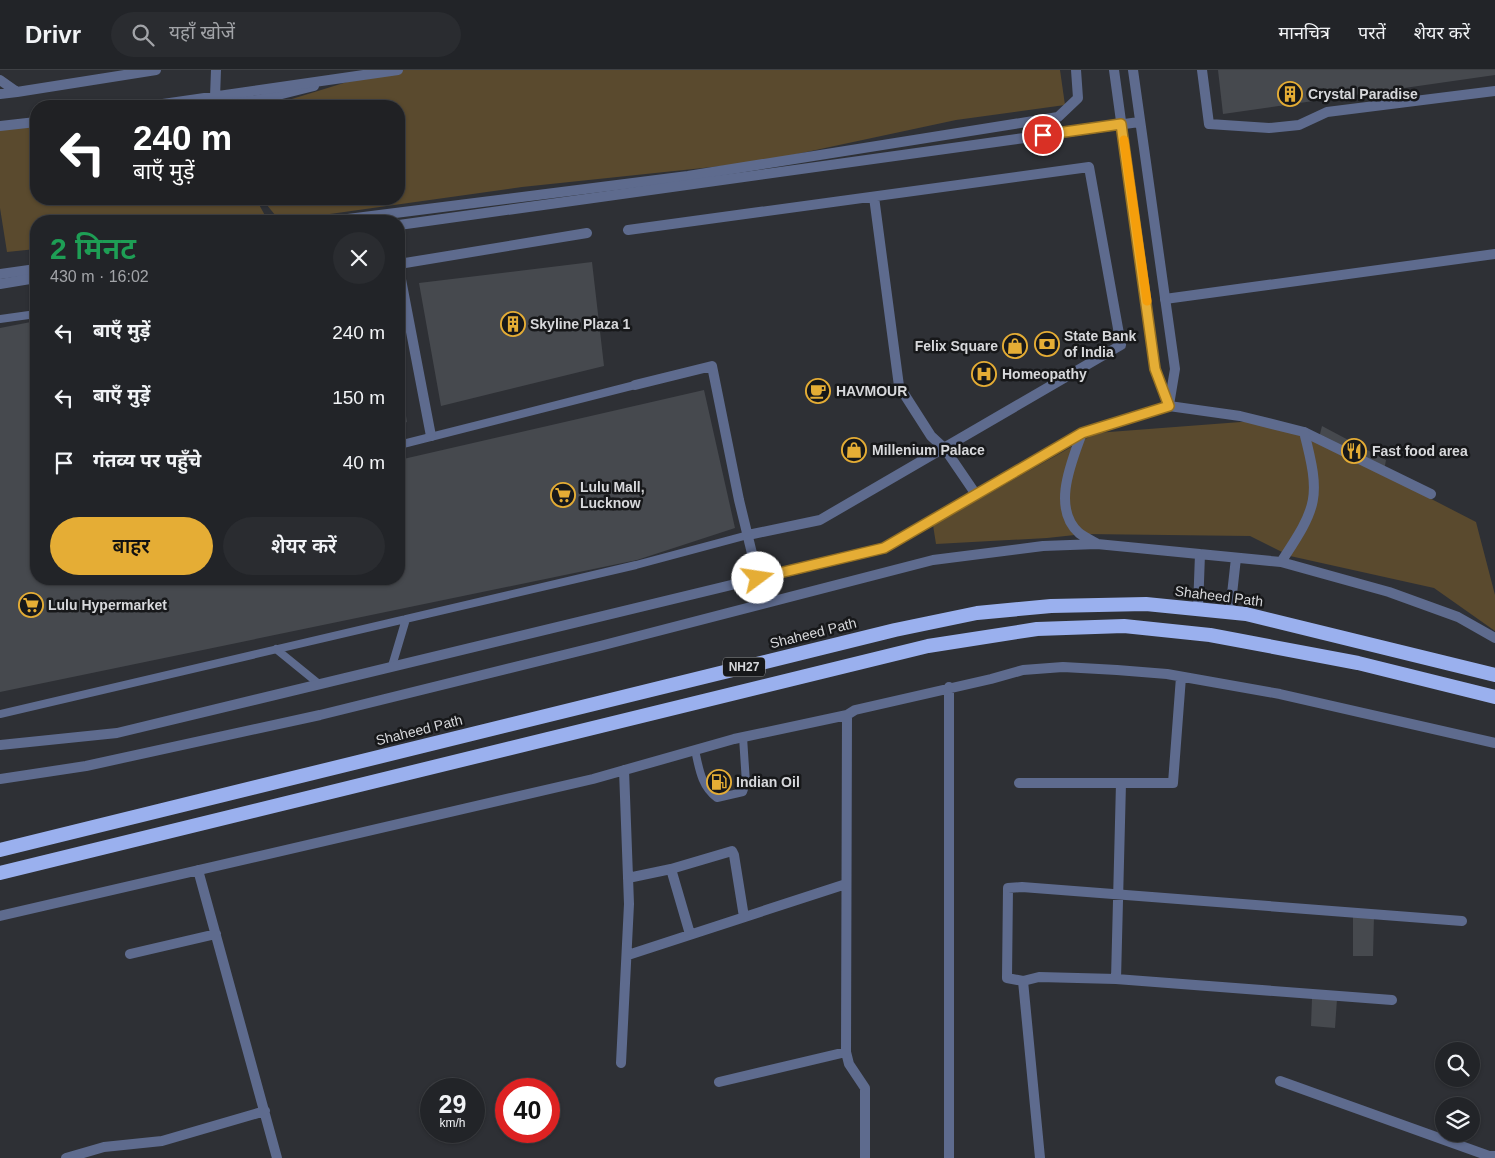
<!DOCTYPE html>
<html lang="hi">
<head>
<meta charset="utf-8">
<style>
  :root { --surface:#222428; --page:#2a2c30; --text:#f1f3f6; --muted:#a2a4a8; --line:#3f4145; --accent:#e5ad35 }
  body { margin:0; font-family:Arial,"Noto Sans Devanagari",sans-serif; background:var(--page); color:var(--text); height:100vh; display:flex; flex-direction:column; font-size:19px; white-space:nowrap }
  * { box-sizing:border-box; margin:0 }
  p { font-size:16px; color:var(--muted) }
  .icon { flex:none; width:28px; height:28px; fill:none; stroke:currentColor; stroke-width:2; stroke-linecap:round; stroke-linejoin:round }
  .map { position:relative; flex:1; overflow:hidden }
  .details { position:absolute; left:30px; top:145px; width:375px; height:370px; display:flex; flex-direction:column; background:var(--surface); border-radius:20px; box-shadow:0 1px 4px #0004,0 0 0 1px var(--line) }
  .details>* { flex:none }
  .top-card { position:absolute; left:30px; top:30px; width:375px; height:105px; border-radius:20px; box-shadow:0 1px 4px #0004,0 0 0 1px var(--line); background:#202124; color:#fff; overflow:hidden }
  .buttons { position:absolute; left:1435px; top:972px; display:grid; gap:10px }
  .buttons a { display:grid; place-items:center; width:45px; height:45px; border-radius:50%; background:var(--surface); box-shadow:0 1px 4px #0004,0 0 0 1px var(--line); font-size:25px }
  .speed { position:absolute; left:420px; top:1008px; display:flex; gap:10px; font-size:25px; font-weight:700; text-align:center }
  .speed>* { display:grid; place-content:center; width:65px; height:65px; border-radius:50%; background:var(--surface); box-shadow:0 1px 4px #0004,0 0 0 1px var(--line); line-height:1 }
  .speed small { font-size:12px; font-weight:400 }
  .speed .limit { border:8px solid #d22; background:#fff; color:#111 }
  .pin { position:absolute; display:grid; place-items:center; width:42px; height:42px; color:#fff; margin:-21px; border:2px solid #fff; border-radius:50%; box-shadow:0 1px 5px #0007 }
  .me { position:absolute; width:55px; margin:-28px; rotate:76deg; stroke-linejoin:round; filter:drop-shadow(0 0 4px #0008) }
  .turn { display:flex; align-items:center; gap:18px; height:105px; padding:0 20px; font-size:22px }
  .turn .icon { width:65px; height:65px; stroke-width:2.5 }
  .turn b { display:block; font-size:35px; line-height:42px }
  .round { display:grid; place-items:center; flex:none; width:52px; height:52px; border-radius:26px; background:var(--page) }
  .overview { display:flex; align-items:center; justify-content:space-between; height:85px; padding:0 20px }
  h1 { font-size:30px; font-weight:600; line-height:38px; color:#1e9e55 }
  .primary-button { display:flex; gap:10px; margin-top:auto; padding:10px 20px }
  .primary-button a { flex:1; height:58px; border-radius:30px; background:var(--accent); color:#111; font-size:20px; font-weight:600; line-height:58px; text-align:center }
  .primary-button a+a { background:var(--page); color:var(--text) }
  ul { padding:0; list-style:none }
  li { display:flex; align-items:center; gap:15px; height:65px; padding:0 20px }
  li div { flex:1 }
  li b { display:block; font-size:19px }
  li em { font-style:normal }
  header { display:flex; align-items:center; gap:30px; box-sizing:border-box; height:70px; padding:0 25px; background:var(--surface); border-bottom:1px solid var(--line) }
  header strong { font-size:24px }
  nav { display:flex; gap:28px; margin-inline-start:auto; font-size:18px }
  .search { width:350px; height:45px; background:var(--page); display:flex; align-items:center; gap:12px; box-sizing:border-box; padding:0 18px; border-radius:28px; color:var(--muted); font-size:19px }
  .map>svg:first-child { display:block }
  .green { fill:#5a4a2e }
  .building { fill:#46494e }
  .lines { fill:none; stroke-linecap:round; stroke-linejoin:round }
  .service { stroke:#5e6b8e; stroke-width:8 }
  .pedestrian { stroke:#5e6b8e; stroke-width:10 }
  .minor { stroke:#5e6b8e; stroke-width:10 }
  .tertiary { stroke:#5e6b8e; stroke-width:10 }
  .trunk { stroke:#9ab0ee; stroke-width:14 }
  .route-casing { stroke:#957022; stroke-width:12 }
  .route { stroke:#e5ad35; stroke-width:9 }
  .slow { stroke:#f59e0b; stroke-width:9 }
  .labels { text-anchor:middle; stroke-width:5; stroke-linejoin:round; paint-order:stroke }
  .shield { fill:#17181a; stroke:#9d9ea1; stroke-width:1 }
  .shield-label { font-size:12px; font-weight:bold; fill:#d7d8db }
  .poi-label { font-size:14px; font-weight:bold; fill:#d7d8db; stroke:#17181a; text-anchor:start }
  .street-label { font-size:14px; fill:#d7d8db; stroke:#17181a }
</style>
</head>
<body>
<header>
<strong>Drivr</strong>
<div class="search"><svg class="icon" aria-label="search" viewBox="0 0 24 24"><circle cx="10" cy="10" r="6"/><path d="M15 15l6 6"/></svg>यहाँ खोजें</div>
<nav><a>मानचित्र</a><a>परतें</a><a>शेयर करें</a></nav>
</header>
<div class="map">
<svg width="1495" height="1088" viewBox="0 0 1495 1088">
  <rect width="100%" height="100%" fill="#2e3035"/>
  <path class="green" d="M386 0H1060L1065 35 956 50 760 92 522 117 280 151 262 129H399V36H269Z
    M36 54V129H256L268 151H36V179L7 182 0 138V57Z
    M1267 350 1346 385 1476 452 1495 525V561L1434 518 1290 486 1250 466 1084 464 1047 468 936 474 933 455 1096 363Z"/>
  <path class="building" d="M1218 0H1495V5L1223 44Z
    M592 192 604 296 441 336 419 213Z
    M36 251V509H399V390L704 320 735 458 637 490 0 622V258Z
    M399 302 407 352 399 354Z
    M1322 356 1386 390 1384 401 1318 372Z
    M1353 846H1374L1373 886H1353Z
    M1312 928 1337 929 1335 958 1311 956Z"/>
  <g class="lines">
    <path class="service" d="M0 249 36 244
      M399 375 635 315
      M276 579 319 614
      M392 596 406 549
      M0 644 636 495 748 465
      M695 680C699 698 701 716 717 728L743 722 746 713 743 667"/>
    <path class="pedestrian" d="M195 36 258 30 314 16
      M332 151 688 106 1058 47 1078 28 1076 0
      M0 204 36 199"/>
    <path class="minor" d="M1202 0 1209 54 1269 58 1299 55 1327 42 1495 21
      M0 10 17 22 156 0
      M0 24 17 22
      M215 27 216 0
      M149 36 398 0
      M0 56 36 52
      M874 127 899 316 931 366 945 379 975 423
      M628 160 1089 97 1121 275 820 450 748 465
      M399 194 587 163
      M399 199 431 366
      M1165 229 1495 184
      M635 315 712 296 739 430 758 508
      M1304 362 1431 424
      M847 645 846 982 849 994 865 1018V1088
      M1019 713H1173L1181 607
      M671 799 732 781 734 785 744 847
      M198 800 277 1088
      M628 808 671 799 690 864
      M0 846 593 709 734 669 847 645 855 640 991 609 1023 600 1063 597 1117 600 1167 604 1280 624 1495 673
      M130 884 216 864
      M628 885 846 814
      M1116 909 1121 713
      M1023 911 1007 908 1008 818 1022 817 1462 851
      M621 993 629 834 624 700
      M1280 1011 1489 1086H1495
      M719 1012 846 982
      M66 1088 104 1077 162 1071 265 1041
      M949 1088V617
      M1040 1088 1023 911 1039 907 1116 909 1392 930"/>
    <path class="tertiary" d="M1114 0 1155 299 1169 336
      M1133 0 1175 299 1169 335
      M399 155 1139 52
      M0 214 36 208
      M1082 363C1072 391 1051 438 1079 463 1084 467 1091 470 1096 473
      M1198 539 1200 484
      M1230 542 1236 488
      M0 675 117 663 885 478 1082 363 1169 336 1240 346 1304 362C1321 428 1318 436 1281 492
      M0 709 86 696 320 645 600 576 933 490 1043 476 1097 474 1281 492 1389 522 1458 547 1495 568"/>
    <path class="trunk" d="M0 780 895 560 977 543 1051 536 1146 534 1246 544 1495 605
      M0 803 928 576 1037 559 1124 556 1210 565 1358 593 1495 627"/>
  </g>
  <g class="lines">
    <defs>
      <path id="route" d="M758 508 884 478 1082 363 1169 336 1155 299 1121 54 1043 65"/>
    </defs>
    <use href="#route" class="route-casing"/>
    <use href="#route" class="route"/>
    <path class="slow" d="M1124 70 1147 231"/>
  </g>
  <defs>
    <symbol id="building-ring" viewBox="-11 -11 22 22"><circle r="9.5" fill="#17181a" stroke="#e5ad35" stroke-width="1.5"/><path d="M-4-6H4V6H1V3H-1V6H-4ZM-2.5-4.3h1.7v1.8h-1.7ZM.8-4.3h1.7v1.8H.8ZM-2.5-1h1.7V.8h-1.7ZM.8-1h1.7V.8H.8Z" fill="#e5ad35"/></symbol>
    <symbol id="bank-ring" viewBox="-11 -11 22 22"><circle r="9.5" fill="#17181a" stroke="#e5ad35" stroke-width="1.5"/><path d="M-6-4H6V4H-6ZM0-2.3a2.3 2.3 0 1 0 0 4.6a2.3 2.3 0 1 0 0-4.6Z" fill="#e5ad35"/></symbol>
    <symbol id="shop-ring" viewBox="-11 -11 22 22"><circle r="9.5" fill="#17181a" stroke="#e5ad35" stroke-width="1.5"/><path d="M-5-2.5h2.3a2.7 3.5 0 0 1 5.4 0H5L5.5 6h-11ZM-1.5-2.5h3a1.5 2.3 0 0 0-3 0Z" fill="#e5ad35"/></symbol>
    <symbol id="hospital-ring" viewBox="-11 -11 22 22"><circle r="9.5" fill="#17181a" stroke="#e5ad35" stroke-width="1.5"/><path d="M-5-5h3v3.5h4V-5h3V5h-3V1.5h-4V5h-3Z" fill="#e5ad35"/></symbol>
    <symbol id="cafe-ring" viewBox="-11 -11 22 22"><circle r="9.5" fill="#17181a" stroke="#e5ad35" stroke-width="1.5"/><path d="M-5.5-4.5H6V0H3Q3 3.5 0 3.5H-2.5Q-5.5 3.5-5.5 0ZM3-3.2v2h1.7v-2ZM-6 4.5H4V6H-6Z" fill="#e5ad35"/></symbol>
    <symbol id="restaurant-ring" viewBox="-11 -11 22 22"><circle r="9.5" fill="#17181a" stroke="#e5ad35" stroke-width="1.5"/><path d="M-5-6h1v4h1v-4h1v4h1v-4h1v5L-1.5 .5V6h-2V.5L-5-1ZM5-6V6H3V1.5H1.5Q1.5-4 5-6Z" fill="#e5ad35"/></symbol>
    <symbol id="supermarket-ring" viewBox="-11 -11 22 22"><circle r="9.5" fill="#17181a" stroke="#e5ad35" stroke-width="1.5"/><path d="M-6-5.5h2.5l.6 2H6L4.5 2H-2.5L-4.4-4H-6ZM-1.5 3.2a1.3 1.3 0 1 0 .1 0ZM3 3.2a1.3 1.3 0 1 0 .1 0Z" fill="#e5ad35"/></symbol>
    <symbol id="fuel-ring" viewBox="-11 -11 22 22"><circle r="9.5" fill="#17181a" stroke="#e5ad35" stroke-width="1.5"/><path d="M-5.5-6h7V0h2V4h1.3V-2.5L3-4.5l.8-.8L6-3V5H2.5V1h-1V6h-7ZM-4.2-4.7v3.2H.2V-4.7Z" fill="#e5ad35"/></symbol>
  </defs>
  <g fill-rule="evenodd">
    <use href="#building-ring" x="1276" y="10" width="28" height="28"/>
    <use href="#building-ring" x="499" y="240" width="28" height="28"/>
    <use href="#bank-ring" x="1033" y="260" width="28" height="28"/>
    <use href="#shop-ring" x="1001" y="262" width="28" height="28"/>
    <use href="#hospital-ring" x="970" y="290" width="28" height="28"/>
    <use href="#cafe-ring" x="804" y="307" width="28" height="28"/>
    <use href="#shop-ring" x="840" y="366" width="28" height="28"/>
    <use href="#restaurant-ring" x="1340" y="367" width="28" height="28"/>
    <use href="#supermarket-ring" x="549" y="411" width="28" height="28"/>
    <use href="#supermarket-ring" x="17" y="521" width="28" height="28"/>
    <use href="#fuel-ring" x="705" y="698" width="28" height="28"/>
  </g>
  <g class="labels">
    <rect class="shield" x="723" y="587.5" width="42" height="19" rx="4"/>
    <g class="shield-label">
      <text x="744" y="601">NH27</text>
    </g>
    <g class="poi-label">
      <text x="1308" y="29">Crystal Paradise</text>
      <text x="530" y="259">Skyline Plaza 1</text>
      <text x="1064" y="271">State Bank<tspan x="1064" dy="16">of India</tspan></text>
      <text x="998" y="281" text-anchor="end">Felix Square</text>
      <text x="1002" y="309">Homeopathy</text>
      <text x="836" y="326">HAVMOUR</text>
      <text x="872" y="385">Millenium Palace</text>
      <text x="1372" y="386">Fast food area</text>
      <text x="580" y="422">Lulu Mall,<tspan x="580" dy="16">Lucknow</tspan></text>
      <text x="48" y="540">Lulu Hypermarket</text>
      <text x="736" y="717">Indian Oil</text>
    </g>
    <g class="street-label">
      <text transform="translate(1219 526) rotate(7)" y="5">Shaheed Path</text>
      <text transform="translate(813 563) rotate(-14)" y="5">Shaheed Path</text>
      <text transform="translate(419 660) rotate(-14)" y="5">Shaheed Path</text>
    </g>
  </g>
</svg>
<div class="buttons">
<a><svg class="icon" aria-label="search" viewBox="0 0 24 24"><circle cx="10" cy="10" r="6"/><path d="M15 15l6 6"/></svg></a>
<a><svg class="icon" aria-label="layers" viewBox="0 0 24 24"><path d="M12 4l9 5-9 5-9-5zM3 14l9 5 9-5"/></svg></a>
</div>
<div class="speed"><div>29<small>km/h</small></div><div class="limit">40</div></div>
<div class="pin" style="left:1043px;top:65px;background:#d93025"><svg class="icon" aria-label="arrive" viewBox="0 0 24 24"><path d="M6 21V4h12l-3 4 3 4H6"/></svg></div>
<svg class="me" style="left:758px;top:508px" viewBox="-20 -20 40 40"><circle r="19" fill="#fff"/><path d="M0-13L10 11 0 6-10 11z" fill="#e5ad35"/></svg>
<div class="top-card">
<div class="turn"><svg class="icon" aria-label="left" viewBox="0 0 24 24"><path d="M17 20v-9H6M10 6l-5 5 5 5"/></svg><div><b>240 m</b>बाएँ मुड़ें</div></div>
</div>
<section class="details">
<div class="overview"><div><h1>2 मिनट</h1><p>430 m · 16:02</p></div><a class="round"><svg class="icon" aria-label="close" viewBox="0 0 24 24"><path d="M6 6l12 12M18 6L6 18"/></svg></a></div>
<ul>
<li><svg class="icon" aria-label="left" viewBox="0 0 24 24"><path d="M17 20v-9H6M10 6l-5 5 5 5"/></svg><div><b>बाएँ मुड़ें</b></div><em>240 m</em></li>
<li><svg class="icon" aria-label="left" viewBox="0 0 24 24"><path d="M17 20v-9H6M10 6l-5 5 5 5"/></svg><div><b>बाएँ मुड़ें</b></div><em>150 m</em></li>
<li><svg class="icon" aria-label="arrive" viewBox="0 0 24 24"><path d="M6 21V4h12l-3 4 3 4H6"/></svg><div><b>गंतव्य पर पहुँचे</b></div><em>40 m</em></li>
</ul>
<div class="primary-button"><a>बाहर</a><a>शेयर करें</a></div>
</section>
</div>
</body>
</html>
